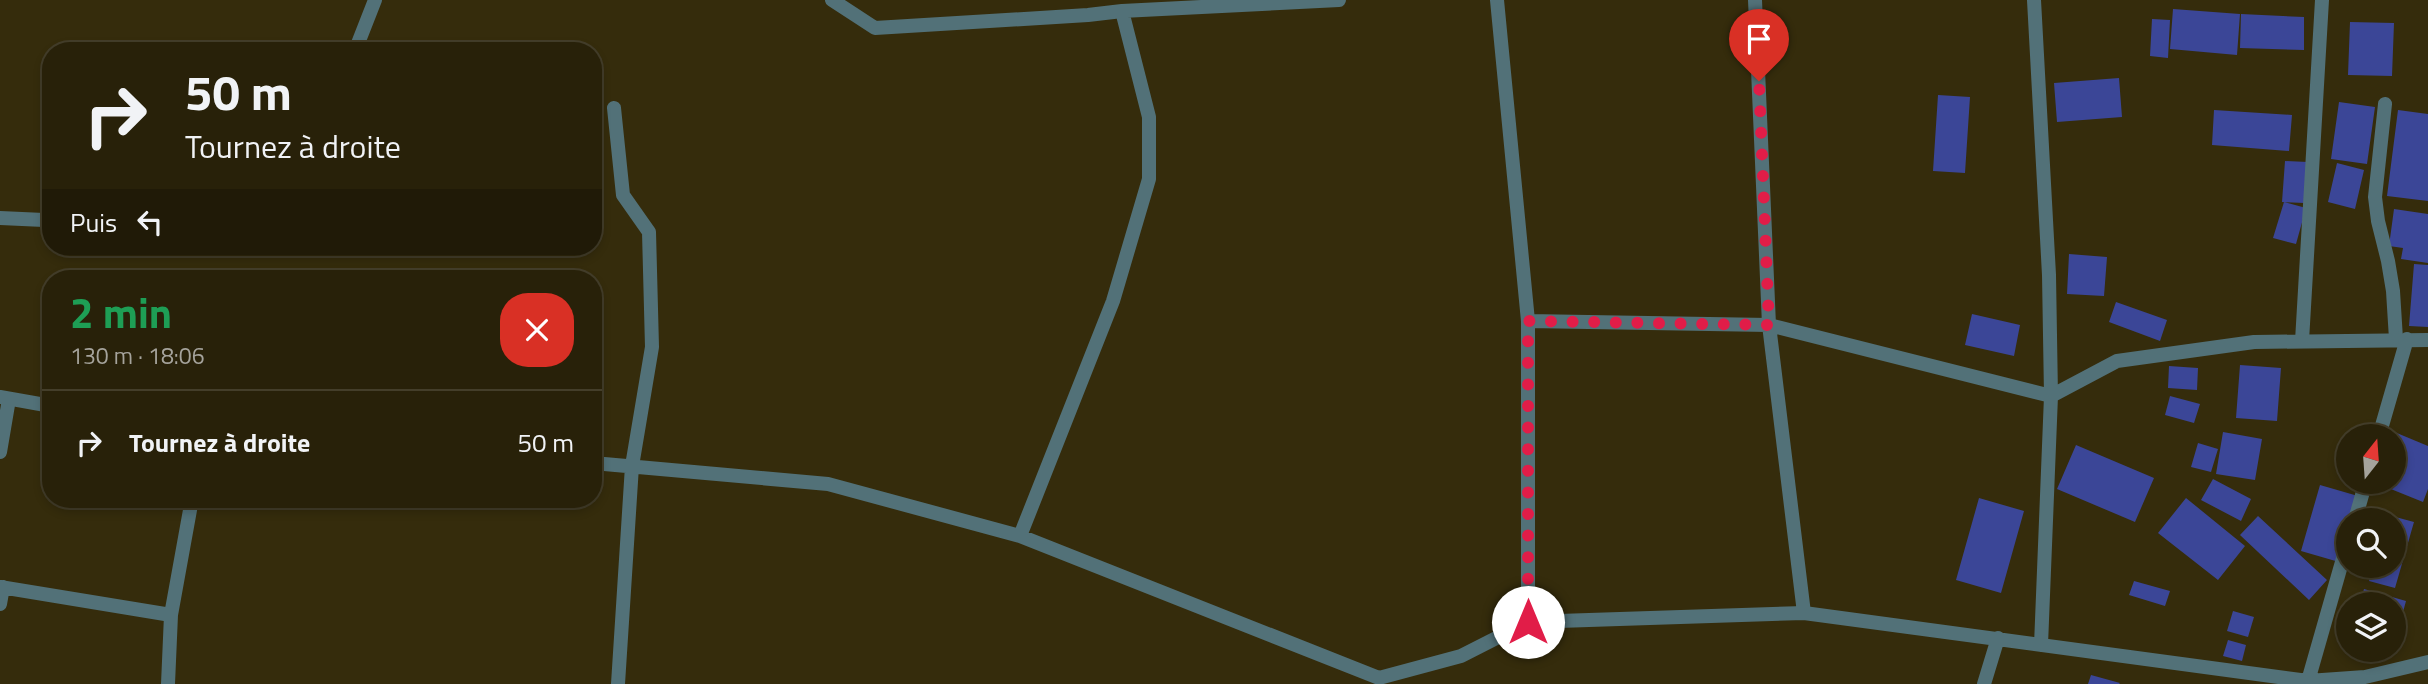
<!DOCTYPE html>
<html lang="fr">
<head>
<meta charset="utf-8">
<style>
  :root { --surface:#282109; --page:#302912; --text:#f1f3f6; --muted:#a5a39c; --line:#443e2a }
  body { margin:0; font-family:"Titillium Web",sans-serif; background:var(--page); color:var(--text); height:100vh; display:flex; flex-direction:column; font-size:26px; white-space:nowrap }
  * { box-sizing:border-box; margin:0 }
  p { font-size:23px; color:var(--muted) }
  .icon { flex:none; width:38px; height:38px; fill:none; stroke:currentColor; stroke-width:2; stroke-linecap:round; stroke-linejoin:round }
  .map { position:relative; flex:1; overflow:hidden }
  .sheet { position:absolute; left:42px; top:270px; width:560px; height:238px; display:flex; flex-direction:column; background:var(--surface); border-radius:28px; box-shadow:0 4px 10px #0003,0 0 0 2px var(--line) }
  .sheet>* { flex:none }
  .top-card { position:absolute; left:42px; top:42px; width:560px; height:214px; border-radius:28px; box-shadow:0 4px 10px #0003,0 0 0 2px var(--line); background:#282109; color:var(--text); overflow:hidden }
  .needle { width:46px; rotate:17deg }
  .buttons { position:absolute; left:2336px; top:424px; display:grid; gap:14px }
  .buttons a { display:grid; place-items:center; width:70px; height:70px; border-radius:50%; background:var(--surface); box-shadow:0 4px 10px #0003,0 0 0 2px var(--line); font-size:35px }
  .pin { position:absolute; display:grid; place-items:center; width:60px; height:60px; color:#fff; margin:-72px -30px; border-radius:50% 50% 50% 0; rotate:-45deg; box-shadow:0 0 7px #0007 }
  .pin .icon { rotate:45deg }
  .me { position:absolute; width:77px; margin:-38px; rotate:0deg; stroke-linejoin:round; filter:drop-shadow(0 0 5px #0008) }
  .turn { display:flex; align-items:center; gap:24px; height:147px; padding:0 28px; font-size:32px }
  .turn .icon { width:91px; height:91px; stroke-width:2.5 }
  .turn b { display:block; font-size:49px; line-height:60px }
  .then { display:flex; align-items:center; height:66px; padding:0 28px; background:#0003; gap:14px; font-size:26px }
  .round { display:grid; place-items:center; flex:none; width:74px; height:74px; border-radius:28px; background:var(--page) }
  .overview { display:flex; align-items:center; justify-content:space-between; height:119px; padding:0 28px }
  h1 { font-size:42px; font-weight:700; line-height:52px; color:#1e9e55 }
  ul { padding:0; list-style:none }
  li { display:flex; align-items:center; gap:21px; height:105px; padding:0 28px; border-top:2px solid var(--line) }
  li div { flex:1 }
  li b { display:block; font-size:26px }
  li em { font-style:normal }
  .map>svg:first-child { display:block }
  .building { fill:#3b4697 }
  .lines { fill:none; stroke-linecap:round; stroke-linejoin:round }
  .minor { stroke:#527178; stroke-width:14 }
  .route { stroke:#e11d48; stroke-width:12; stroke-dasharray:0 21.6 }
</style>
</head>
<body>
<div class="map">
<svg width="2428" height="684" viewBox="0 0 2428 684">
  <rect width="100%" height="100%" fill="#352c0c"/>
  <path class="building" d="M2173 9 2240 14 2237 55 2170 49Z
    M2241 14 2304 17V50L2240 48Z
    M2152 19 2170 20 2168 58 2150 56Z
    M2350 22 2394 23 2392 76 2348 75Z
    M2119 78 2122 117 2057 122 2054 83Z
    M1938 95 1970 97 1965 173 1933 171Z
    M2339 102 2375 107 2367 164 2331 159Z
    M2214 110 2292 115 2289 151 2212 145Z
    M2398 110 2428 114V201L2387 196Z
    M2285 161 2308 162 2305 203 2282 202Z
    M2337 163 2364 170 2355 209 2328 202Z
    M2284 202 2306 208 2296 244 2273 238Z
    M2394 209 2428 214V263L2401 259 2403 248 2389 246Z
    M2069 254 2107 257 2104 296 2067 294Z
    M2414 264 2428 265V327L2409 326Z
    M2116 302 2167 320 2160 341 2109 322Z
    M1972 314 2020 325 2014 356 1965 345Z
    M2240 365 2281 368 2277 421 2236 418Z
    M2169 366 2198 368 2197 390 2168 388Z
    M2170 396 2200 404 2194 423 2165 415Z
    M2392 431 2428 446V489L2423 502 2371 481H2394V436H2390Z
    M2223 432 2262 439 2255 480 2216 474Z
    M2198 443 2218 449 2211 472 2191 467Z
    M2076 445 2154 478 2135 522 2057 489Z
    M2213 479 2251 499 2241 521 2201 500Z
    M2320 485 2358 496 2348 520V529L2339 562 2301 551Z
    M1979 498 2024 511 2001 593 1956 580Z
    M2186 498 2245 546 2218 580 2158 533Z
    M2388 515 2414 522 2395 588 2369 581 2374 565H2394V520H2387Z
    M2258 516 2327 580 2309 600 2240 535Z
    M2134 581 2170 591 2165 606 2129 595Z
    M2364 589 2406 601 2400 623 2394 621V604H2360Z
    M2233 611 2254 617 2248 637 2227 631Z
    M2228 640 2246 645 2242 661 2223 656Z
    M2091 675 2120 683 2119 684H2088Z"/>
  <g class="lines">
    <path class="minor" d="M832 0 875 28 1088 15 1122 11 1339 0
      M1497 0 1528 321V622
      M1755 0 1769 325 1804 613
      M2034 0 2049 275 2051 396 2041 645
      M355 51 375 0
      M2385 104 2375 197 2378 221 2388 261 2393 291 2396 339
      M614 108 623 195 649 232 652 347 632 466 618 684
      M0 218 44 220
      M1528 321 1769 325 2051 396 2117 361 2254 342 2428 340
      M2302 341 2322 0
      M0 397 51 406
      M2379 436 2407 339
      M0 452 9 399
      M593 463 828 484 1020 536 1379 678 1461 656 1528 622 1804 613 2308 681 2365 677 2428 662
      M2355 520 2366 481
      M1020 536 1113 301 1149 179V117L1122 11
      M0 587 171 615
      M0 604 3 587
      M2308 681 2348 541
      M168 684 171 615 192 499
      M1984 684 1998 638"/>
  </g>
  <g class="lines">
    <path class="route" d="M1528 622V321L1769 325 1759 81"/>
  </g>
</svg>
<div class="buttons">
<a><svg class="needle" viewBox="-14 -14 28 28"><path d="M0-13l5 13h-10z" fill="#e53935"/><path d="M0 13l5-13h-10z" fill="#a5a39c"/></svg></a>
<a><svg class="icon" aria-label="search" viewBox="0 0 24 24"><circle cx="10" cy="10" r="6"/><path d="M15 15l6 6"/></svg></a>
<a><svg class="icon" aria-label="layers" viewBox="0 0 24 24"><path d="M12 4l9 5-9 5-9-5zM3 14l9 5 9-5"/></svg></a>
</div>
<div class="pin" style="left:1759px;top:81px;background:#d93025"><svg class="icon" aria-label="arrive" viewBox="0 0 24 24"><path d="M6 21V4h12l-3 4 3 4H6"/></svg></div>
<svg class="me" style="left:1528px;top:622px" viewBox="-20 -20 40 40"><circle r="19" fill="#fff"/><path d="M0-13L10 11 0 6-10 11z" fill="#e11d48"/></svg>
<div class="top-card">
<div class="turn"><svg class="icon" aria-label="right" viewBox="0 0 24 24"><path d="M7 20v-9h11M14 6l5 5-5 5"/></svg><div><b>50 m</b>Tournez à droite</div></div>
<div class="then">Puis<svg class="icon" aria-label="left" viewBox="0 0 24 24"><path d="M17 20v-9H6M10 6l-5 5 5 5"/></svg></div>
</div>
<section class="sheet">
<div class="overview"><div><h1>2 min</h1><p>130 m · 18:06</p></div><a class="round" style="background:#d93025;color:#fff"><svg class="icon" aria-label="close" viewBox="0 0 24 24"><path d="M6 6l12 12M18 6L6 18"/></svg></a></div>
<ul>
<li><svg class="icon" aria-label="right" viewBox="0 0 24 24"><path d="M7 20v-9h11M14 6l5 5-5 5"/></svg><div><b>Tournez à droite</b></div><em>50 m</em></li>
</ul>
</section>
</div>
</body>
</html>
